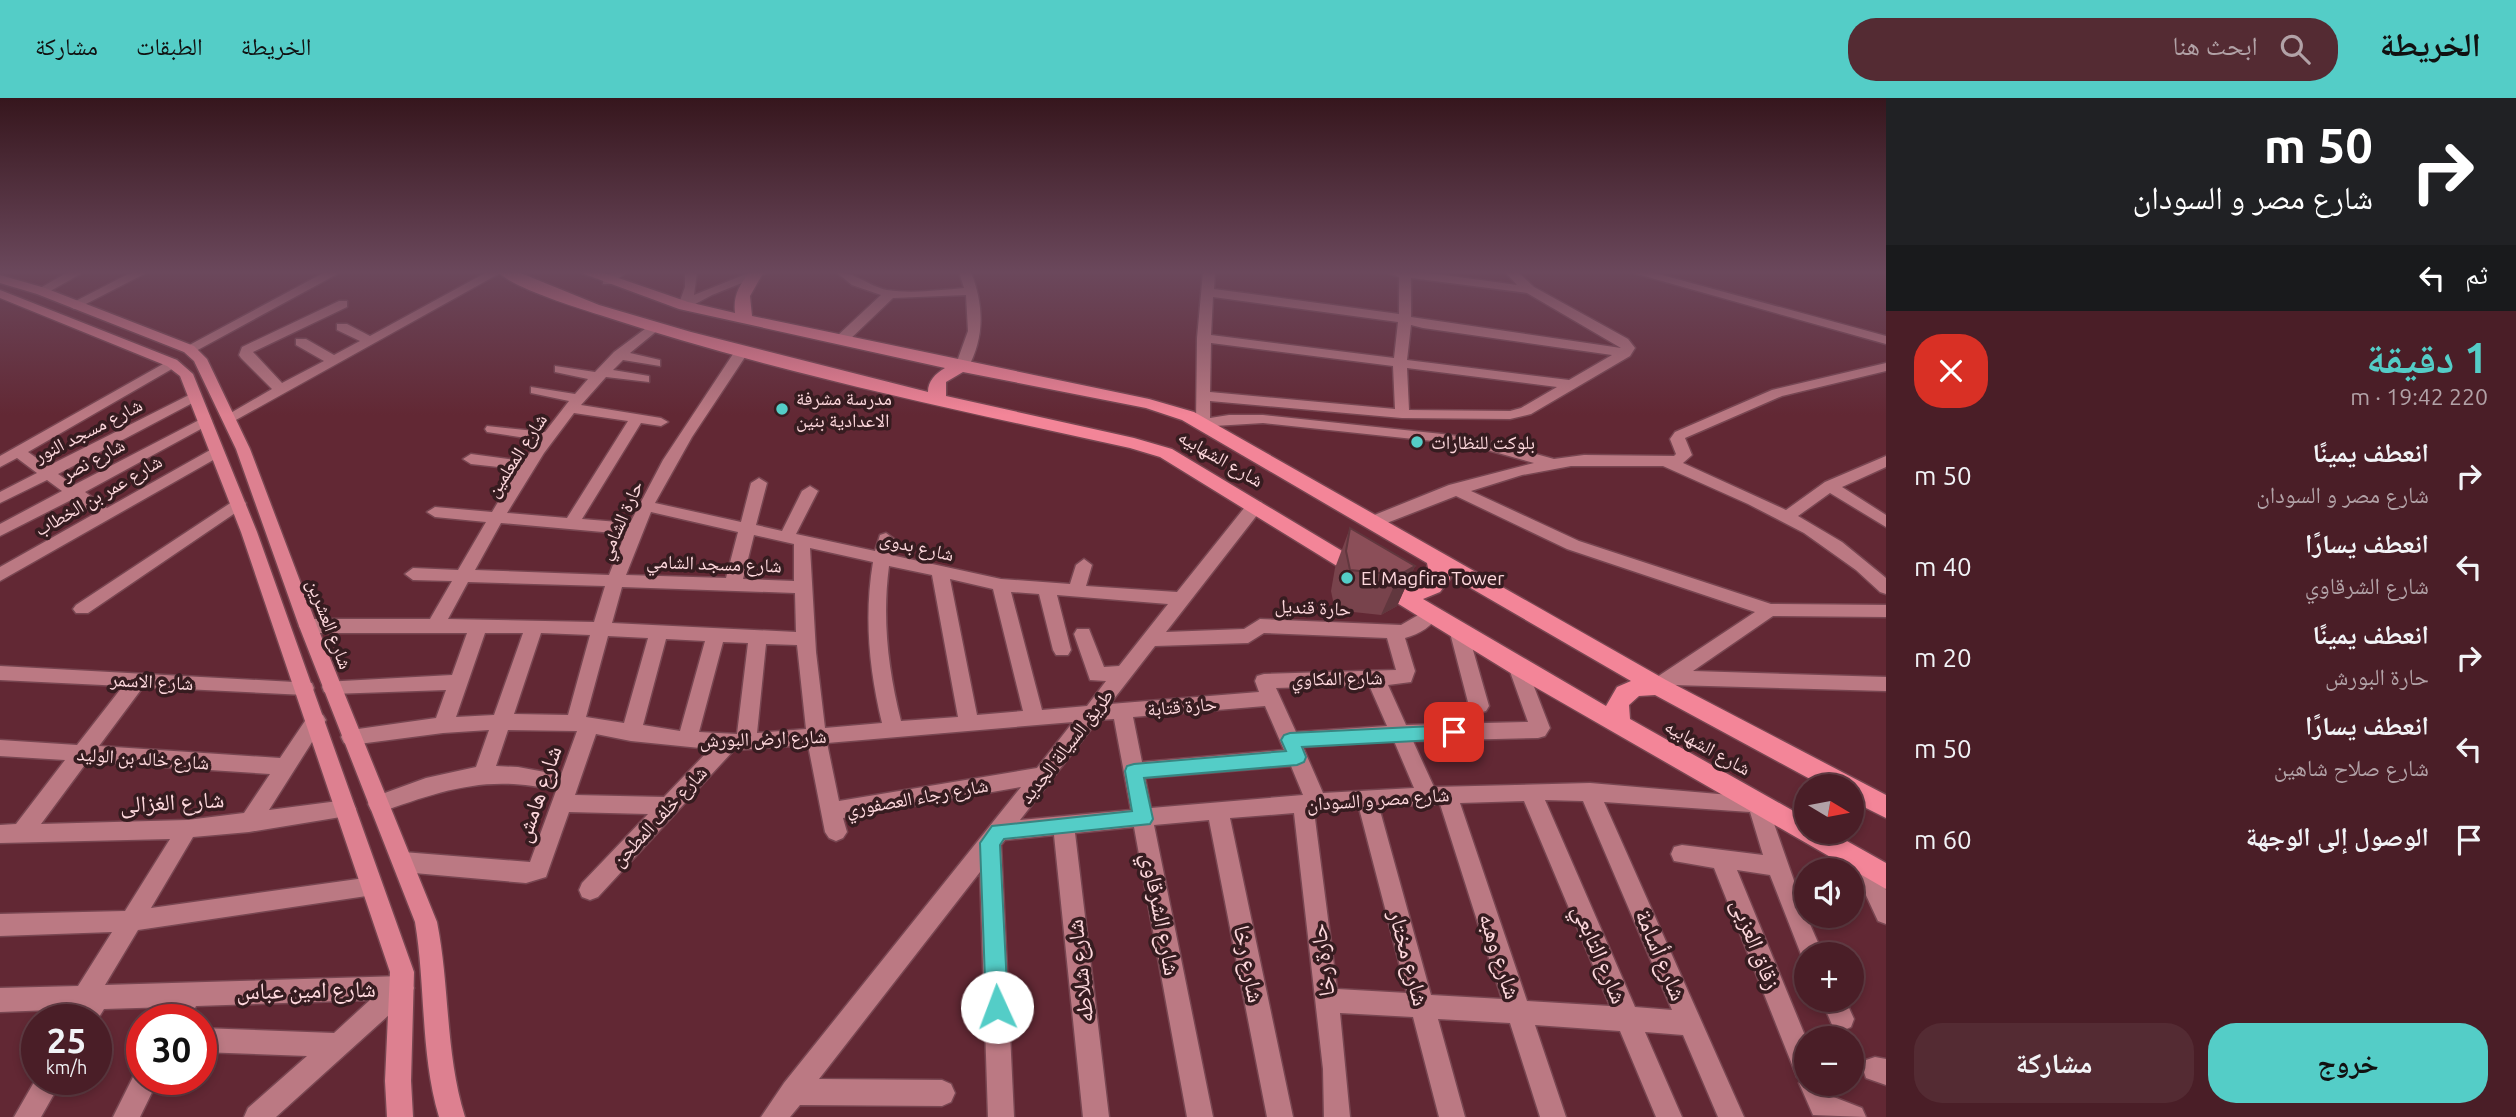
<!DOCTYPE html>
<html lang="ar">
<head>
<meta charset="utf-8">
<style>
  :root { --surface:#4a1e27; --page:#542b33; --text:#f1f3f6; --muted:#b2a2a7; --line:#613c44; --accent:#54cdc7 }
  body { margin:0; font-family:Ubuntu,"Noto Naskh Arabic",sans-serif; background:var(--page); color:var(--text); direction:rtl; height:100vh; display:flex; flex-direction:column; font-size:26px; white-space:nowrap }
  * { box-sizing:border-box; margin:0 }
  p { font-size:23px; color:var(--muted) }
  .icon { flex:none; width:38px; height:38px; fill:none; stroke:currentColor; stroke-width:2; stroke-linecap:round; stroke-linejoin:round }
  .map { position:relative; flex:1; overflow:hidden; direction:ltr }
  .details { display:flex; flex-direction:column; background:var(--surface); width:630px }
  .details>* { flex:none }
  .top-card { background:#202124; color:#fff; overflow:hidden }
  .needle { width:46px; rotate:100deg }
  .buttons { position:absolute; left:1794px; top:676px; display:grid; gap:14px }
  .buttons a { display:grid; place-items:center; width:70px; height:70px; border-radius:50%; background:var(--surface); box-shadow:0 4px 10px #0003,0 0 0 2px var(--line); font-size:35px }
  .speed { position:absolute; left:21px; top:906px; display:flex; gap:14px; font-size:35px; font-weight:700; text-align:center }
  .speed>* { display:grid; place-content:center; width:91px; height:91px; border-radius:50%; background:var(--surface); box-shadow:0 4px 10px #0003,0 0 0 2px var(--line); line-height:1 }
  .speed small { font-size:18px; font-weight:400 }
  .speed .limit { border:10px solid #d22; background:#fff; color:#111 }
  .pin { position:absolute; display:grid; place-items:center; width:60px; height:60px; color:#fff; margin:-30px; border-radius:14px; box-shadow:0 4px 10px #0006 }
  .me { position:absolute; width:77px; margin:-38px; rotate:358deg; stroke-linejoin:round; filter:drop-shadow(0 0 5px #0008) }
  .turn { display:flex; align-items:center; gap:24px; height:147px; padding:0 28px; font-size:32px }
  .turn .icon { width:91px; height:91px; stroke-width:2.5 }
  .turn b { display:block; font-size:49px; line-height:60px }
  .then { display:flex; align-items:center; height:66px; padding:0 28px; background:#0003; gap:14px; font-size:26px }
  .round { display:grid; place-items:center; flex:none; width:74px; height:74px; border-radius:28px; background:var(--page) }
  .overview { display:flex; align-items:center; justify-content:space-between; height:119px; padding:0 28px }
  h1 { font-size:42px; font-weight:700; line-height:52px; color:var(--accent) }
  .cta { display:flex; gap:14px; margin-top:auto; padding:14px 28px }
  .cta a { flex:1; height:80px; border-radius:28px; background:var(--accent); color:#111; font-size:28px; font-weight:700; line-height:80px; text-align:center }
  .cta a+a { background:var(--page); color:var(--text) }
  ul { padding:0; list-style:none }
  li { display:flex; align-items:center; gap:21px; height:91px; padding:0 28px }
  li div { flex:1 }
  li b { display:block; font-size:26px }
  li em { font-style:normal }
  header { display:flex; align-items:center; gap:42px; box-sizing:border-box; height:98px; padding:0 35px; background:var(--accent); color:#111 }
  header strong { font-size:33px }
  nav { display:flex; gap:38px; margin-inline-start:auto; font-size:24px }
  .search { width:490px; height:63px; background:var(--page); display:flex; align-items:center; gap:18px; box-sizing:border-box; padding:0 24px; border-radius:28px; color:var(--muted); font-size:26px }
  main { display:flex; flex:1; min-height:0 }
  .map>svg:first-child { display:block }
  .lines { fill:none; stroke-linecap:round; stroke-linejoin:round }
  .minor-casing { stroke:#784651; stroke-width:3 }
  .major-casing { stroke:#784651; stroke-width:3 }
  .highway-casing { stroke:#784651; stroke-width:3 }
  .minor { fill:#bb7983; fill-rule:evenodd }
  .major { fill:#dd8090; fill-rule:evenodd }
  .highway { fill:#f38598; fill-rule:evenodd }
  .wall { fill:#78434c }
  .shaded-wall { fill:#61373e }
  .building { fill:#8b4e58; stroke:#61373e; stroke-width:2 }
  .route { fill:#54cdc7; stroke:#378581; stroke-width:2 }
  .poi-dot { fill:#54cdc7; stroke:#361c20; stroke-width:2.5 }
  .labels { text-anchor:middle; stroke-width:7; stroke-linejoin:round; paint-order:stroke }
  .poi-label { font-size:19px; fill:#fed8dd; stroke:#361c20; text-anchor:start }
  .street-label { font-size:19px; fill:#fed8dd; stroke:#361c20 }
  .near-street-label { font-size:23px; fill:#fed8dd; stroke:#361c20 }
</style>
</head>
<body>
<header>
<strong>الخريطة</strong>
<div class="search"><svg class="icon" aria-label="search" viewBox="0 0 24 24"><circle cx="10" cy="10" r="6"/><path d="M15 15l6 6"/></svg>ابحث هنا</div>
<nav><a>الخريطة</a><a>الطبقات</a><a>مشاركة</a></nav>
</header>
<main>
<section class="details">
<div class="top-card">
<div class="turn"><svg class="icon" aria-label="right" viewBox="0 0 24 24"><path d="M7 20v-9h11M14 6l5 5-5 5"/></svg><div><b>50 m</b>شارع مصر و السودان</div></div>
<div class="then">ثم<svg class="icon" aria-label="left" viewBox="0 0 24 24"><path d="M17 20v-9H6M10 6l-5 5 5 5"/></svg></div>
</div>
<div class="overview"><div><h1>1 دقيقة</h1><p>220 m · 19:42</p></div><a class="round" style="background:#d93025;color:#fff"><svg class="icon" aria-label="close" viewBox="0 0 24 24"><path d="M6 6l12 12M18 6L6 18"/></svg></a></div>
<ul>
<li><svg class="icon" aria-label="right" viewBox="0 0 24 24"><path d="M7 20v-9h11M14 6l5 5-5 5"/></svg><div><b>انعطف يمينًا</b><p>شارع مصر و السودان</p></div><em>50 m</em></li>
<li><svg class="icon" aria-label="left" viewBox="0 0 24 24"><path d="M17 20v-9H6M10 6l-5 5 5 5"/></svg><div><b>انعطف يسارًا</b><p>شارع الشرقاوي</p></div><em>40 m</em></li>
<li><svg class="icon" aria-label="right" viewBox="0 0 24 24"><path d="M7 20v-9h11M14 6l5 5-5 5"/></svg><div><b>انعطف يمينًا</b><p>حارة البورش</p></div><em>20 m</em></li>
<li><svg class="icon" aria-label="left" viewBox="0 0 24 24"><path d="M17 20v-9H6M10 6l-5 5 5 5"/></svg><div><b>انعطف يسارًا</b><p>شارع صلاح شاهين</p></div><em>50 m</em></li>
<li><svg class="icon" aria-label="arrive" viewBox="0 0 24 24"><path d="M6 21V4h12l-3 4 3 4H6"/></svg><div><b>الوصول إلى الوجهة</b></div><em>60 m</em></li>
</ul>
<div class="cta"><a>خروج</a><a>مشاركة</a></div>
</section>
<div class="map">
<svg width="1886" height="1019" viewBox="0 0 1886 1019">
  <rect width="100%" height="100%" fill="#622834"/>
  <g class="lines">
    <defs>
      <path id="minor" d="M68 174H84L45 196H37L35 193Z
        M132 174H148L78 210 74 211 68 207Z
        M325 174H341L194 254H184L182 251Z
        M487 174H502L234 323 229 324 222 320 272 291 241 260 239 257 242 249 339 203H347V209L253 254 282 285 324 263 296 247V241H306L334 257 360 243 337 232V226H347L370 238Z
        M612 174H627L611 186H603V180Z
        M685 174H697L694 197 751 174H769L712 197 684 212 678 208 685 189Z
        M836 174C855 174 868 188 887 192 913 196 939 192 964 190L959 174H971C984 208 985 239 967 272L962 273 955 269 968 233 966 197 893 200 846 245 841 246 834 242 836 239 881 197 852 187Z
        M1203 174H1215L1214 191 1399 216V179L1386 174H1422L1517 187 1505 174H1518L1534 189 1628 241 1635 250 1630 258 1531 316 1510 321 1402 320 1210 303V320L1229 317H1263L1442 336 1481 341 1554 361 1584 357 1674 358 1676 356 1670 341 1675 334 1772 292 1886 265V273L1782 298 1685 340 1692 357 1683 365 1786 412 1825 384 1886 358V369L1842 389 1886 417V429L1830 395 1798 418 1842 444 1886 480V496L1880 494 1856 472 1804 435 1748 406 1663 368H1571L1522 377 1471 393 1579 443 1771 506 1886 507V519L1773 518 1693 573 1886 579V593L1673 587 1658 595 1651 593 1649 588 1651 583 1755 514 1567 451 1456 398 1379 428H1367L1365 424 1367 420 1449 387 1534 365 1480 350 1442 344 1263 325 1198 329 1196 326 1197 240ZM1411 180 1527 195 1621 250 1411 219ZM1213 199 1398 224 1394 260 1211 237ZM1411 227 1423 230 1612 257 1569 282 1407 262ZM1211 245 1393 268 1395 311 1210 294ZM1407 270 1557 289 1521 310 1510 313 1409 312Z
        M1630 174H1651L1886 238V246Z
        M653 225 658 226V232L630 255 660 262V268L623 262 613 272 649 278V284L606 279 581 307 661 320 668 324 661 328 641 325 582 421 630 425 663 362 737 250 742 249 749 253 692 339 655 405 741 424 751 385 759 380 767 385 756 427 782 433 802 393 810 388 818 393 796 436 875 453 880 437 886 435 894 441 891 457 1001 481 1070 486 1076 467 1084 461 1092 467 1086 488 1177 494 1249 404H1261L1263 408 1261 412 1166 534 1244 531 1260 521 1401 527 1432 509 1438 511 1441 515C1432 528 1420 536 1405 540L1415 573 1411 584 1388 587 1406 627 1528 624 1508 568 1510 563H1524L1526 568 1550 630 1545 638 1538 640 1413 643 1434 689 1590 685 1765 700 1806 817 1823 856H1806V865L1804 864 1770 777 1737 772 1806 940V985H1825L1831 998 1862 1010 1866 1019 1813 1017 1799 985 1801 981 1797 979 1714 770 1674 763 1671 756 1674 749 1682 747 1763 757 1750 714 1604 704 1744 1019H1718L1683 937 1645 934 1682 1019H1656L1620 933 1535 927 1566 1019H1540L1510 925 1438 921 1465 1019H1439L1413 919 1340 915 1350 1019H1324L1323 971 1294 715 1230 720 1293 1019H1267L1209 722 1154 727 1213 1019H1187L1134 729 1075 735 1109 1019H1083L1054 737 1005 742 1001 747 1014 1019H988L980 774 819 981 942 982 951 986 955 995 951 1004 942 1008 800 1007 790 1019H761L784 985 1021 689 843 720 847 734 843 740 836 743 829 740 825 734 808 647 734 652 598 799 590 802 582 799 579 792 582 785 648 716 569 714 546 779 526 785 403 774 395 771 392 764 395 757 403 754 530 764 556 693C489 675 440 693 378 715L371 712 368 706 371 700 426 680 476 669 489 632 443 635 351 647 344 645 341 639 344 633 436 620 446 592 331 596 324 594 322 589 324 584 452 577 467 535H308L302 533 299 528 302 523 308 521H430L452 483 413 482 405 476 413 470 458 472 486 424 435 419 427 414 435 409 492 414 518 371 471 366 463 361 471 356 524 363 539 342 487 334 485 331 487 328 545 334 569 303 531 295V289L575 296 588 281 555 274V268L595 274 614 254ZM574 315 628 323 567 420 507 415 544 355ZM651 414 738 434 726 480 626 477ZM501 425 625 436 609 477 475 472ZM754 437 794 446V483L743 481ZM810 450 873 464C864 519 869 571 882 625L825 630 816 554ZM889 468 932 477 958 619 901 623C888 571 882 521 889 468ZM950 481 993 491 1023 613 977 617ZM468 484 605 488 594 524 448 521ZM622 489 795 495 796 534 612 525ZM1011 494 1039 496 1053 552 1056 557H1068L1071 552 1057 497 1168 506 1119 568 1104 569 1089 531H1077L1074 536 1090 582 1106 583 1087 608 1042 612ZM485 535H523L494 617 456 619ZM541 535 590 537 568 617 514 616ZM1264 535 1387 540 1396 572 1264 576 1257 578 1255 583 1259 594 1110 606 1155 548 1248 545ZM608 538 648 540 624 625 586 619ZM666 541 705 543 680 633 643 627ZM723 544 748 545 737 636 699 634ZM766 546 797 547 806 631 757 635ZM1369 587 1387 628 1296 634 1276 590ZM1265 608 1284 652 1142 664 1133 619ZM1114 621 1131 712 1020 722 1098 622ZM1073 624 1037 670 839 703 827 645ZM508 632 577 633 561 677 518 669 496 668ZM596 636 631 643 710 651 664 699 575 697ZM1394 643 1414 690 1323 695 1303 649ZM1291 668 1303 697 1151 710 1145 680ZM1545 702 1583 703 1672 912 1635 909ZM1524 703 1610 908 1527 903 1460 705ZM1440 706 1502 901 1431 897 1379 709ZM1359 710 1407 895 1337 891 1314 713Z
        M172 261 177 262V268L28 354 48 368 195 294 200 295V301L58 376 74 387 205 319 212 323 210 326 85 394 107 410 212 351H222L224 354 222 357 0 483V469L94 416 73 401 0 438V426L62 393 47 382 0 405V394L37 375 17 360 0 369V358Z
        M238 400 246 405 244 409 88 515H76L73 511 76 507Z
        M1458 524 1464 526 1467 531 1489 608 1486 613 1479 615 1472 613 1469 608 1449 531 1452 526Z
        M0 568 312 585 314 590 312 595 305 597 143 589 99 648 280 660 309 617 316 614 323 617 326 622 269 712 346 702 353 705 356 711 353 717 249 734 193 739 151 810 372 779 380 782 383 789 380 796 138 832 105 887 402 878 410 882 414 890 410 898 276 1019H244L248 1010 307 958 201 954V930L334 935 370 902 196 908 189 922H164L170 909 104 911 96 924 72 922 77 911 0 914V890L78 888 112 834 0 838V816L125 813 170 741 0 745V727L16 726 65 662 0 658V642L77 647 123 588 0 582ZM87 664 270 676 244 715 187 722 41 726Z
        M1862 755 1870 758 1886 792V826L1878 823 1851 765 1854 758Z
        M1821 901H1845L1854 921 1851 929 1842 933 1833 929Z
        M1875 959 1886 961V987L1866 980 1863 971 1866 962Z
        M142 971V982H158L140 1019H113L136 973Z
        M37 979V982H62L41 1019H14Z"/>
      <path id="major" d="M0 177 45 190 194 248 207 261 250 351 317 528 437 824C450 889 445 955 465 1019H439C420 955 426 889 415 824L299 528 236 351 194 263 184 254 37 196 0 185Z
        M0 192 177 262 193 276 257 434 414 874 411 983 413 1019H387L385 983 390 874 241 434 180 278 167 268 0 200Z"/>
      <path id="highway" d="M498 174H518L599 207 691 234 928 294C928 283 935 276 945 270L679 211 579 174H601L688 204 735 215C733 198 739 187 750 174H760L762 177 750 198 752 218 1149 301 1194 314 1666 582 1886 697V720L1852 703V688H1823L1655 597 1639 598 1629 607 1630 621 1806 720V733H1829L1886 765V791L1509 574 1160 359 1130 350C952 311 774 274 600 217 576 209 515 191 498 174ZM963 274 1146 310 1182 322 1427 465 1430 480 1418 488 1404 490 1172 351 1134 340 946 298V284ZM1450 478 1631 583 1617 589 1606 608 1423 501 1440 494 1450 481Z"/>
    </defs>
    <use href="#minor" class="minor-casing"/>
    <use href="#major" class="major-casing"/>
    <use href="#highway" class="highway-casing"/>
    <use href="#minor" class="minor"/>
    <use href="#major" class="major"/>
    <use href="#highway" class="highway"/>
  </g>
  <path class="wall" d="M1350 430 1415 468 1397 508 1381 517 1335 512 1331 493 1335 470Z"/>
  <path class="shaded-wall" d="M1415 468 1397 508 1381 517 1399 477Z"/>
  <path class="building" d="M1350 430 1415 468 1399 477 1350 472 1346 453Z"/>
  <linearGradient id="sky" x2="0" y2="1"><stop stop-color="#36161d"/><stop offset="0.55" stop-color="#6b485c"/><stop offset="1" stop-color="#6b485c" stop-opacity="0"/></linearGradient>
  <rect width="1886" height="317" fill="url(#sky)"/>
  <path class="route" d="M1454 627 1460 629 1462 634 1460 639 1454 641 1302 649 1306 659 1304 664 1297 667 1144 680 1153 721 1150 726 1004 741 1000 747 1008 909 1005 917 997 920 989 917 986 909 980 745 992 728 1132 713 1125 673 1127 668 1134 666 1286 653 1281 642 1284 637 1290 635Z"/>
  <g class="poi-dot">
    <circle cx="782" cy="311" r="7"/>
    <circle cx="1417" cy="344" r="7"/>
    <circle cx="1347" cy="480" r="7"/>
  </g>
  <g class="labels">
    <g class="poi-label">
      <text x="796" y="307">مدرسة مشرفة<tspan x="796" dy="22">الاعدادية بنين</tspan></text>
      <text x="1431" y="351">بلوكت للنظارات</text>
      <text x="1361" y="487">El Magfira Tower</text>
    </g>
    <g class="street-label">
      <text transform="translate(88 332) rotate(-27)" y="7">شارع مسجد النور</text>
      <text transform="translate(516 357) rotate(-57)" y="7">شارع المعلمين</text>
      <text transform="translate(1221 360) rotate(30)" y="7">شارع الشهابيه</text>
      <text transform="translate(93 361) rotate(-28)" y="7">شارع نصر</text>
      <text transform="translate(98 397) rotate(-30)" y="7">شارع عمر بن الخطاب</text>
      <text transform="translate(620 422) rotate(-66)" y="7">حارة الشامي</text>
      <text transform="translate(917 448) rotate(13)" y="7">شارع بدوى</text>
      <text transform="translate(714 465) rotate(2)" y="7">شارع مسجد الشامي</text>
      <text transform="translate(1313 509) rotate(3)" y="7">حارة قنديل</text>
      <text transform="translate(330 526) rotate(69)" y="7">شارع العشرين</text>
      <text transform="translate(1337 580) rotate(-1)" y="7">شارع المكاوي</text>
      <text transform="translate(152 583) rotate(3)" y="7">شارع الاسمر</text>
      <text transform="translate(1182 608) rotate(-5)" y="7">حارة قتابة</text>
      <text transform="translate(763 640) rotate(-2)" y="7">شارع ارض البورش</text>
      <text transform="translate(1066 648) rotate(-52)" y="7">طريق السيالة الجديد</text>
      <text transform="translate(1708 649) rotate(29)" y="7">شارع الشهابيه</text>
      <text transform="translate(143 660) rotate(4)" y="7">شارع خالد بن الوليد</text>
      <text transform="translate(917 699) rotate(-10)" y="7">شارع رجاء العصفوري</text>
      <text transform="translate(1378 701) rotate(-4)" y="7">شارع مصر و السودان</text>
      <text transform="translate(659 718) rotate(-47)" y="7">شارع خلف المطحن</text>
    </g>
    <g class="near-street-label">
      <text transform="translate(538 696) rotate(-71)" y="8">شارع هامش</text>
      <text transform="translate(172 704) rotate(-3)" y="8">شارع الغزالى</text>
      <text transform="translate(1161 816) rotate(79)" y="8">شارع الشرقاوي</text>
      <text transform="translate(1756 846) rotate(68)" y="8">زقاق العزبى</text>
      <text transform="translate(1600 856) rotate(67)" y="8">شارع التابعي</text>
      <text transform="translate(1661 857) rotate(67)" y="8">شارع أسامة</text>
      <text transform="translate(1500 858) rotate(72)" y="8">شارع وهبه</text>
      <text transform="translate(1409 860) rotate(75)" y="8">شارع مختار</text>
      <text transform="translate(1322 862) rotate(-97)" y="8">حارة رخا</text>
      <text transform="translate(1249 866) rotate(79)" y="8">شارع رخا</text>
      <text transform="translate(1080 873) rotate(-96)" y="8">شارع شلاطه</text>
      <text transform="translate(306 892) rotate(-1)" y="8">شارع امين عباس</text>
    </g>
  </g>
</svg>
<div class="buttons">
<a><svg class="needle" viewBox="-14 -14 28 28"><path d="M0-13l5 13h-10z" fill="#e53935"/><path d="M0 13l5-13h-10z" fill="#b2a2a7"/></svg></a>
<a><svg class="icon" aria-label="sound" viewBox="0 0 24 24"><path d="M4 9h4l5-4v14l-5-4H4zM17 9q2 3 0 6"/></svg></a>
<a>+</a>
<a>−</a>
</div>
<div class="speed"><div>25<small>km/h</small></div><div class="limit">30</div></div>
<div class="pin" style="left:1454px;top:634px;background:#d93025"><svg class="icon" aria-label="arrive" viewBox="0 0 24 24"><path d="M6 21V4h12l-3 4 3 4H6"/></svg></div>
<svg class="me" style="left:997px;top:909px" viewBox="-20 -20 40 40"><circle r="19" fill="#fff"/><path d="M0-13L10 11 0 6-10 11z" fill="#54cdc7"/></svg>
</div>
</main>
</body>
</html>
